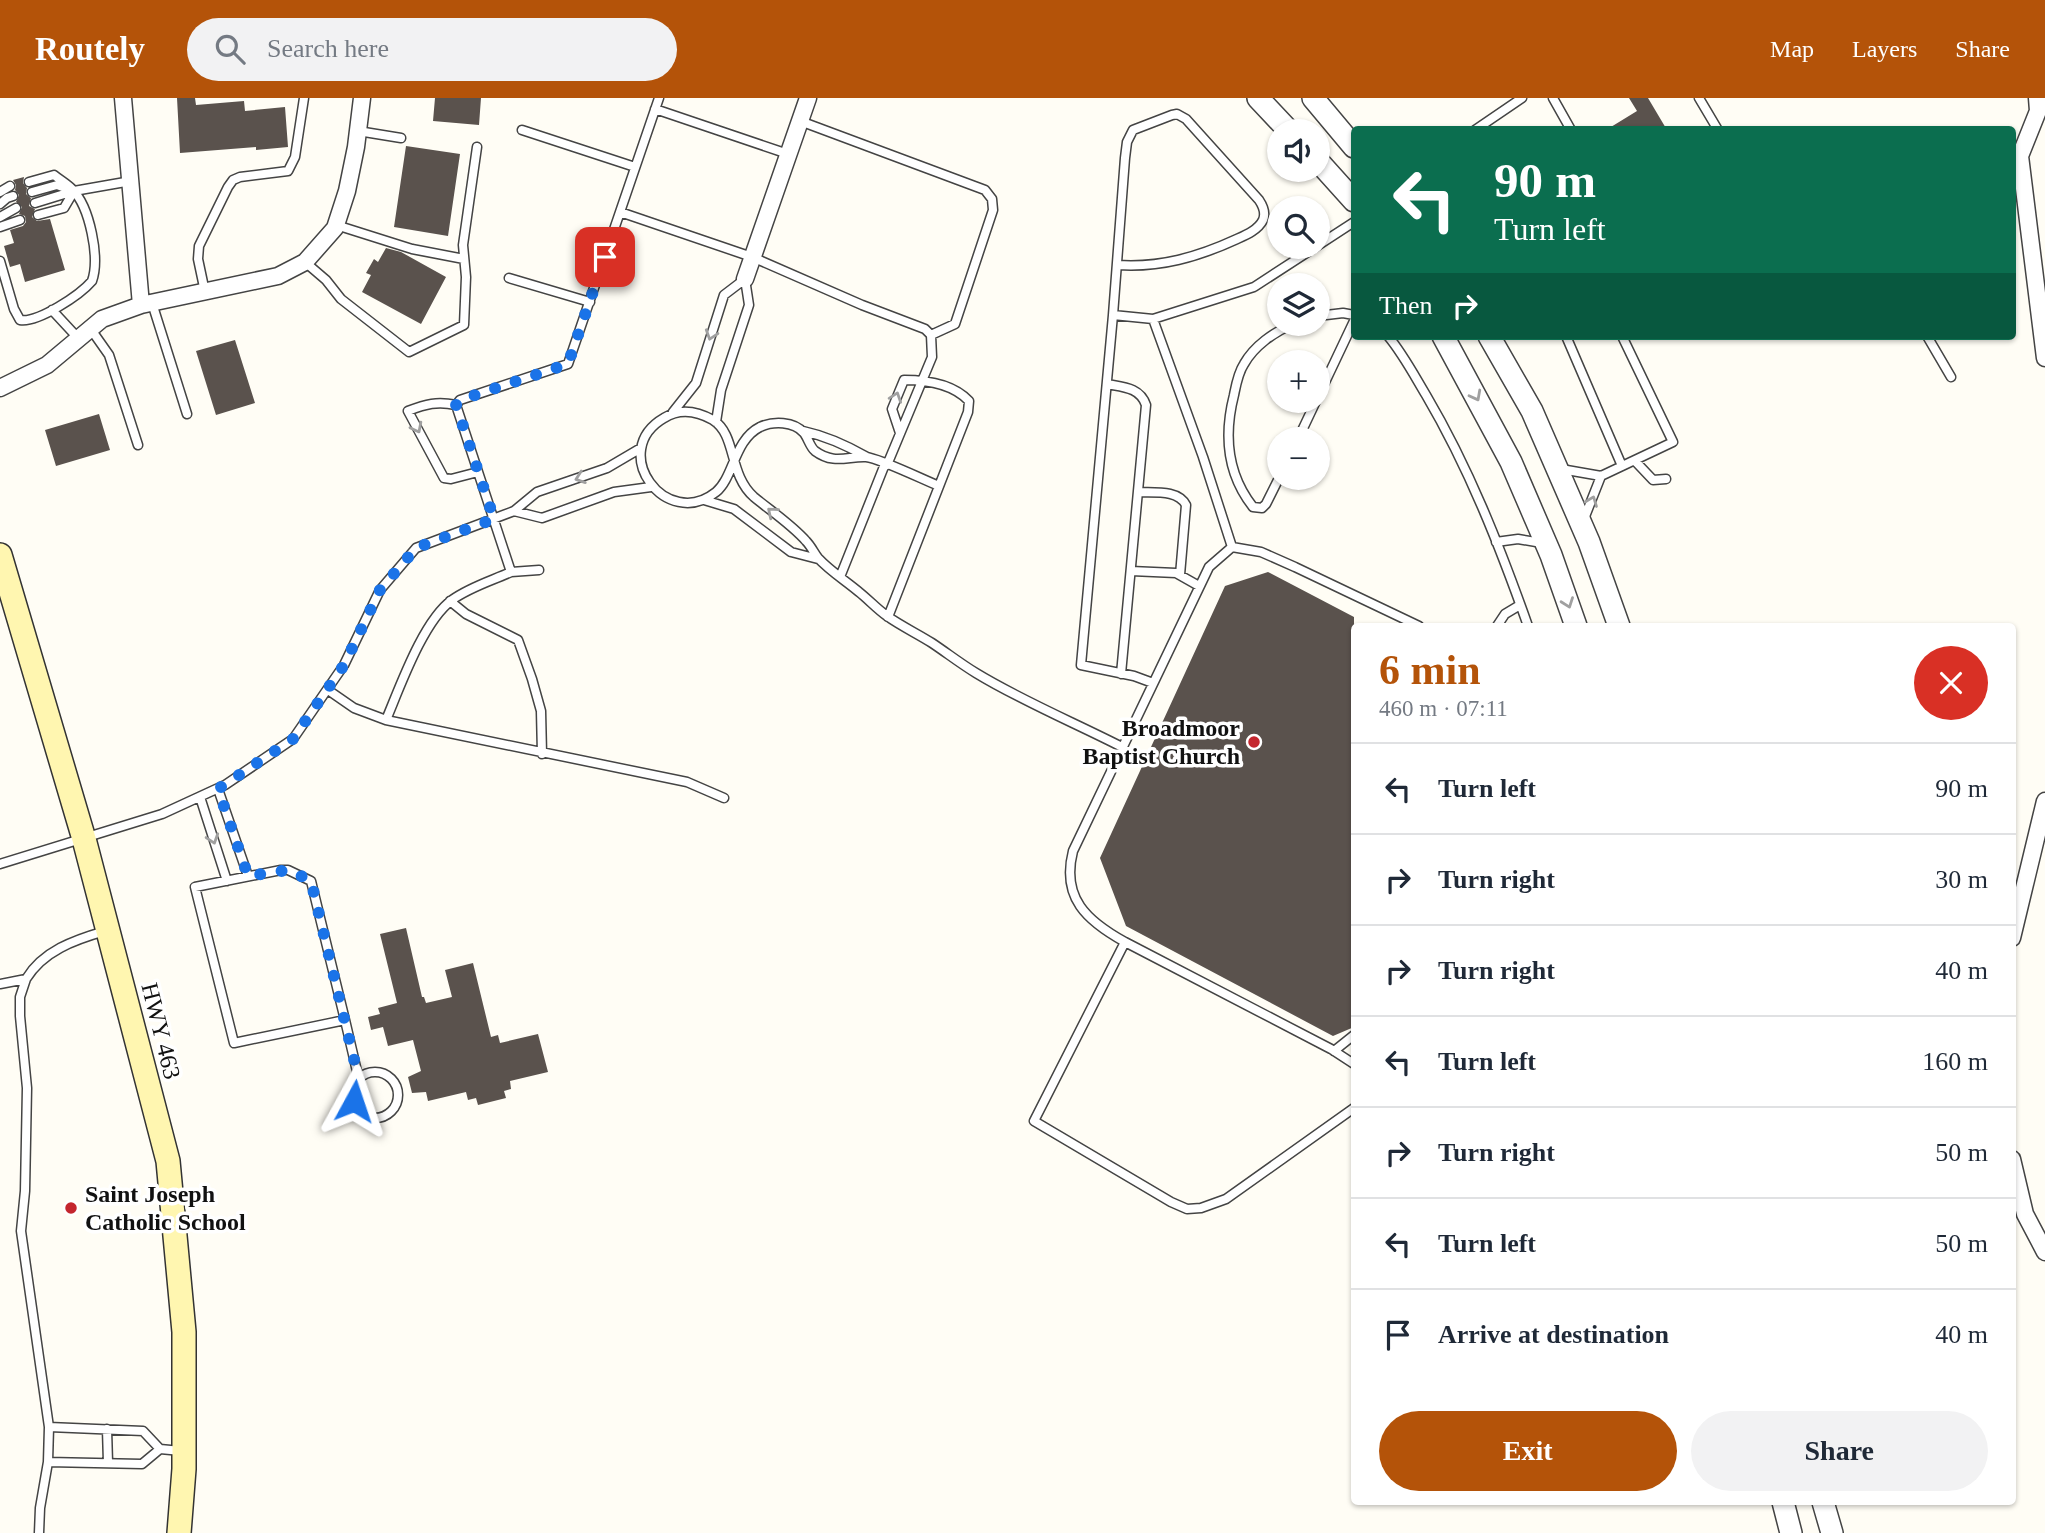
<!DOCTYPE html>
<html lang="en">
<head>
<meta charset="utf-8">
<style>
  :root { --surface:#fff; --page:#f2f2f3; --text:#1f2937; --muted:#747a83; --line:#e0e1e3; --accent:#b45309 }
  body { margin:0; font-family:"Times New Roman",serif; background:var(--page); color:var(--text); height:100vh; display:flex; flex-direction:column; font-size:26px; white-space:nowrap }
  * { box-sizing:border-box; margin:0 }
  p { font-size:23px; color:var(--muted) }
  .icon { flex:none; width:38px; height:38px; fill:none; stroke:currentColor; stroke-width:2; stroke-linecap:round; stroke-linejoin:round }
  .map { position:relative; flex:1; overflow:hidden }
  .details { position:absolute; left:1351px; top:525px; width:665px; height:882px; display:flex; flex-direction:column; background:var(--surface); border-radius:7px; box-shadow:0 2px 5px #0004 }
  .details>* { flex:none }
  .banner { position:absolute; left:1351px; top:28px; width:665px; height:214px; border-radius:7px; box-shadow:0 2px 5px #0004; background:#0b6e4f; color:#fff; overflow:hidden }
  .fabs { position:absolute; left:1267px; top:21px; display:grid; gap:14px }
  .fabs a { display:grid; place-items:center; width:63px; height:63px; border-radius:50%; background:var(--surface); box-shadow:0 2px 5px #0004; font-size:35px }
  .pin { position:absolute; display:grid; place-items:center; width:60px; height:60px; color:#fff; margin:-30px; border-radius:14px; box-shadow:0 4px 10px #0006 }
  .me { position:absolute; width:77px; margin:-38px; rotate:5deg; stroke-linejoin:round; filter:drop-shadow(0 0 5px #0008) }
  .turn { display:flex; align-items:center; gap:24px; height:147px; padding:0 28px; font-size:32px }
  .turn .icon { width:91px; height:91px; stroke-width:2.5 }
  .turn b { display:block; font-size:49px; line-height:60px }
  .then { display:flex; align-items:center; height:66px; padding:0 28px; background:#0003; gap:14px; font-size:26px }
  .round { display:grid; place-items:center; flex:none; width:74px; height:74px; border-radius:37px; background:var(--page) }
  .summary { display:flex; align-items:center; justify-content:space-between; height:119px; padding:0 28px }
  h1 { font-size:42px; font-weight:700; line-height:52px; color:var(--accent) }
  .button { display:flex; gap:14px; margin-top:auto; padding:14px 28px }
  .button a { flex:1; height:80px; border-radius:42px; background:var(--accent); color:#fff; font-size:28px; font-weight:700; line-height:80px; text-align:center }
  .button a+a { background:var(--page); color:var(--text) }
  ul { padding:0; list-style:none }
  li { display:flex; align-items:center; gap:21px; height:91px; padding:0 28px; border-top:2px solid var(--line) }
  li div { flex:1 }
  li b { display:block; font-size:26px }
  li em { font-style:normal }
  header { display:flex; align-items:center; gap:42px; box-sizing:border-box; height:98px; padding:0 35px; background:var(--accent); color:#fff }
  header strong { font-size:33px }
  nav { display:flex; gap:38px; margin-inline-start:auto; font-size:24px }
  .search { width:490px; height:63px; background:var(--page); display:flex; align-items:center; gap:18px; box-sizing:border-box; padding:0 24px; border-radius:38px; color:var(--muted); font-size:26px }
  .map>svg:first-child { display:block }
  .building { fill:#5a524d }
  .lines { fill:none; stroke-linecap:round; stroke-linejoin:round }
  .service-casing { stroke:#444; stroke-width:11 }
  .minor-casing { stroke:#444; stroke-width:19 }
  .tertiary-casing { stroke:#444; stroke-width:24 }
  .secondary-casing { stroke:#333; stroke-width:26 }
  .service { stroke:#fff; stroke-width:8 }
  .minor { stroke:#fff; stroke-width:16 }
  .tertiary { stroke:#fff; stroke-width:21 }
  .secondary { stroke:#fff6b0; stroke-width:23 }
  .oneway { stroke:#a0a0a0 }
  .route { stroke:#1a73e8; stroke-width:12; stroke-dasharray:0 21.6 }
  .poi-dot { fill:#c4262e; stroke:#fff; stroke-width:2.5 }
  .labels { text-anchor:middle; stroke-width:7; stroke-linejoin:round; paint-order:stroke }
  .poi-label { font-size:24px; font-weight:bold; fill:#111; stroke:#fff; text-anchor:end }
  .street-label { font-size:24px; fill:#111; stroke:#fff }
</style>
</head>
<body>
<header>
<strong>Routely</strong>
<div class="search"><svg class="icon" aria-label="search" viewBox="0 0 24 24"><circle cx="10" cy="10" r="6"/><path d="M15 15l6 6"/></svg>Search here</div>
<nav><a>Map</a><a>Layers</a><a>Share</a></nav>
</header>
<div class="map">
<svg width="2045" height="1435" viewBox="0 0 2045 1435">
  <rect width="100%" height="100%" fill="#fffdf5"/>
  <path class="building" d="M177 0H195L196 7 244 3 245 13 285 9 288 49 256 52V49L180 55Z
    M435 0H481L479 27 433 23Z
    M1629 0H1648L1667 32H1606L1637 13Z
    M406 48 460 56 448 138 394 129Z
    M24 79 23 85 27 90 26 96 31 100 29 108 35 111 32 119 37 123 50 121 65 172 25 184 20 166 10 169 4 148 14 145 10 132 23 128 26 124 25 118 19 116 22 109 16 104 19 97 15 92 16 87 13 82Z
    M386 150 401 154 446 179 421 226 362 194 371 177 366 175 374 161 378 164Z
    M235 242 255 305 216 317 196 253Z
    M99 316 110 352 56 368 45 332Z
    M1268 474 1354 519V929L1333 938 1126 828 1100 760 1225 488Z
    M406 830 422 899H424L426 905 452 899 445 872 473 865 491 939 498 937 500 945 538 936 548 974 510 983 511 991 504 993 506 1000 478 1007 476 1000 468 1002 466 994 428 1003 426 994 412 995 408 979 421 973 413 942 388 948 383 929 371 932 368 919 380 916 378 910 397 905 380 836Z"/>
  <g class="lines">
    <defs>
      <path id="service" d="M1553 0 1571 32
        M1699 0 1718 32
        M655 11 788 56
        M800 23 985 92 992 101 993 112 955 226 931 237
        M522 32 635 69
        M1475 32 1522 0
        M358 33 401 40
        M0 94 10 88
        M32 94 57 87 68 91
        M35 105 74 93 131 83
        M0 106 7 100 13 98
        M620 114 752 159 862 207 925 231 931 237 932 259 887 367
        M38 117 64 110 74 93
        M0 119 16 110
        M336 127 412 151 464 161
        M0 129 20 122
        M0 163 14 211 20 222C38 225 80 197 92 183 100 160 90 109 72 91 67 86 60 82 54 77L29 84
        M305 164 326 182 341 201 409 254 464 227 466 179 463 147 477 49
        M1117 167C1160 170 1198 159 1237 141 1246 137 1258 132 1263 122 1266 115 1263 108 1259 102L1186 21 1177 16 1172 17 1133 32 1127 44 1125 60 1113 217 1153 221 1254 189 1354 124
        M509 180 590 204
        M205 194 198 161 199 148 228 89 233 82 240 79 288 73 295 59 304 0
        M152 205 187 316
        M52 212 78 240
        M1113 217 1081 567 1134 578 1153 585
        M1318 218 1343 215 1354 217
        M1153 221 1203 359 1232 449
        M90 230 109 257 138 347
        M1388 238C1403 256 1414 277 1426 297 1469 370 1500 449 1528 528
        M1566 238 1622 368
        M1927 238 1951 279
        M1107 286C1122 289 1140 289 1146 307L1121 576
        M1318 299 1354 223
        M456 307C437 303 426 306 408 313L444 380 451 381 478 374
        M673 314 696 285 724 197 745 181 749 207 721 292 716 324
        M803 333C826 338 846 347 867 359
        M1298 341 1316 303
        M1635 363 1653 382 1666 381
        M1561 371 1601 378 1673 344 1622 238
        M1279 380 1266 406 1262 410 1253 409C1227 376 1224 336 1234 297 1236 287 1238 275 1244 266 1254 248 1274 234 1293 226
        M939 388C924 382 879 360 866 359 848 358 834 367 815 353 810 349 808 340 804 335 794 323 773 323 760 329 734 342 734 379 716 394 666 434 607 353 664 320 680 310 697 313 713 322 737 337 728 376 754 399 771 413 792 427 806 443 811 448 814 455 818 460 830 473 846 483 859 494 869 502 877 511 887 518 901 528 918 536 932 545 947 555 961 566 976 575 1020 602 1075 625 1122 649
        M1138 394C1153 395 1178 391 1186 407L1180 477
        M704 402 734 411 791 454 818 461
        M514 413 542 420 614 394 651 389
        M1584 421 1601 378
        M1496 444 1518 441 1542 445
        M539 472 511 474 456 307 460 302 568 266 659 0
        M1131 473 1176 475 1199 488
        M840 479 885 366
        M450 503 466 516 518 542 532 581 541 613 542 656
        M888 519 968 314 969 303C953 286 926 282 904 282L892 311 900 335
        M1497 528 1505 516 1520 507
        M328 592 354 610 386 622 687 684 724 700
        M386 622C400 589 423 523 452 502 470 489 491 483 511 474
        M218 691 248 778
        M200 699 227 783
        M0 766 162 716 225 687 293 641 344 567 380 492 416 450 514 413 537 394 607 370 641 350
        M281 772H288L311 783 345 922 234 945 195 789Z
        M1125 844 1331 951 1354 966
        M26 881 20 899V918L27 990 25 1093 21 1133 49 1329 48 1364 40 1410 39 1435
        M0 886 26 881C43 853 74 842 105 833
        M345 922 359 982
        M1334 953 1354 937
        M352 997a23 23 0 1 1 46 0a23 23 0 1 1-46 0Z
        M1354 1010 1226 1101 1201 1110 1187 1111 1171 1104 1034 1023 1125 844C1087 823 1061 800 1073 753L1209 469 1232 449 1261 454 1295 469 1419 528
        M49 1329 143 1333 160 1351
        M107 1331 108 1365
        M48 1364 142 1366 160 1351 181 1353"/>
      <path id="minor" d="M2037 0 2038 13 2020 58 2045 260
        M745 181 808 0
        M141 207 278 178 305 164 335 130 347 93 356 49 362 0
        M0 290 47 267 102 221 141 207 123 0
        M2012 840 2045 703
        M2012 1061 2025 1116 2045 1154"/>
      <path id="tertiary" d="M1258 0 1289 33
        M1313 0 1354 49
        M1318 63 1354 103
        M1443 238 1511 364 1551 457 1576 528
        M1489 238 1532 313 1589 444 1619 528
        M1783 1404 1791 1435
        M1823 1404 1832 1435"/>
      <path id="secondary" d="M0 457 84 741 168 1063 184 1234V1371L179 1435"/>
    </defs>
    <use href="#service" class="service-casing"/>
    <use href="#minor" class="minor-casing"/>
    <use href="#tertiary" class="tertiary-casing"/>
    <use href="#secondary" class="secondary-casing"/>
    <use href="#service" class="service"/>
    <use href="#minor" class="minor"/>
    <use href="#tertiary" class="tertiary"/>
    <use href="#secondary" class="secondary"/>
  </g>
  <defs><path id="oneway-chevron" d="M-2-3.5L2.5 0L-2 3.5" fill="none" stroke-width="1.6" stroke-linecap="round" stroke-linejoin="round" transform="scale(1.75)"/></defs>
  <g class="oneway">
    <use href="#oneway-chevron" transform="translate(711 237) rotate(108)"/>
    <use href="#oneway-chevron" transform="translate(1476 298) rotate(62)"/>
    <use href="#oneway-chevron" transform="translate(896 299) rotate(-71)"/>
    <use href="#oneway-chevron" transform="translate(417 330) rotate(63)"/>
    <use href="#oneway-chevron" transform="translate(580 380) rotate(161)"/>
    <use href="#oneway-chevron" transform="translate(1592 403) rotate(-69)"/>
    <use href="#oneway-chevron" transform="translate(772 414) rotate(-140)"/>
    <use href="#oneway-chevron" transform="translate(1568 505) rotate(70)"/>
    <use href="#oneway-chevron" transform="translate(213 741) rotate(72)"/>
  </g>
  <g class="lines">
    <path class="route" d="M354 1003 353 995 359 982 311 783 289 772 248 778 218 691 293 641 344 567 380 492 416 450 494 421 456 307 460 302 568 266 605 159"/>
  </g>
  <g class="poi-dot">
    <circle cx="1254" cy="644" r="7"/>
    <circle cx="71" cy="1110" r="7"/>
  </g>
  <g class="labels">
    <g class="poi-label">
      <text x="1240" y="638">Broadmoor<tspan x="1240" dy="28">Baptist Church</tspan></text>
      <text x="85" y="1104" text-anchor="start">Saint Joseph<tspan x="85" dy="28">Catholic School</tspan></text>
    </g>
    <g class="street-label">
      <text transform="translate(161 933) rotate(76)" y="8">HWY 463</text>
    </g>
  </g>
</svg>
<div class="fabs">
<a><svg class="icon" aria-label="sound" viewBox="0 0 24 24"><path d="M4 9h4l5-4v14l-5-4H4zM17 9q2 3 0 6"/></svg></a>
<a><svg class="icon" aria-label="search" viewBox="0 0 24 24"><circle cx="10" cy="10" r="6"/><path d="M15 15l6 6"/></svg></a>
<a><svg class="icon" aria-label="layers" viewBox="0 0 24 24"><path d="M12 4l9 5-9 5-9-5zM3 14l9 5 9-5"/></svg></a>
<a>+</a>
<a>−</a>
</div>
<div class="pin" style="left:605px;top:159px;background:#d93025"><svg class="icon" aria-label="arrive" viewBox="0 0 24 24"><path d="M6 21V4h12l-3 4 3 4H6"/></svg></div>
<svg class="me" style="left:354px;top:1003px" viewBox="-20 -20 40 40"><path d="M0-17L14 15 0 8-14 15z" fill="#1a73e8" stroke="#fff" stroke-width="4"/></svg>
<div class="banner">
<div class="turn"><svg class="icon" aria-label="left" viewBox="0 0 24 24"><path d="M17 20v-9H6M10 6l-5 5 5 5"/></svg><div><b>90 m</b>Turn left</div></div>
<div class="then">Then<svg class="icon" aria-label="right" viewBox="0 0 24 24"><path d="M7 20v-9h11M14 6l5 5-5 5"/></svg></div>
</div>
<section class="details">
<div class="summary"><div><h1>6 min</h1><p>460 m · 07:11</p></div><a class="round" style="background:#d93025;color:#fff"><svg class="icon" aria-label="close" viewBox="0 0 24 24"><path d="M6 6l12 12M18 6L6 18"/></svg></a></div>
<ul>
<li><svg class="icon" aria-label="left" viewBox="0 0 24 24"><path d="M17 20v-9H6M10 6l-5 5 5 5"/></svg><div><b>Turn left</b></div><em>90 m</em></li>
<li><svg class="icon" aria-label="right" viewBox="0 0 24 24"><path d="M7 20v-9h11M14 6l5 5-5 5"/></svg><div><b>Turn right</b></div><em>30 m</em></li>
<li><svg class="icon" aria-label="right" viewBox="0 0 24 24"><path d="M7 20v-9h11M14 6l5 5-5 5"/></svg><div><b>Turn right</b></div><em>40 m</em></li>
<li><svg class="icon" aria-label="left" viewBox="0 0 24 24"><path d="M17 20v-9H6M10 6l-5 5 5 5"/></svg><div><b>Turn left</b></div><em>160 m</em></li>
<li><svg class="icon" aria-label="right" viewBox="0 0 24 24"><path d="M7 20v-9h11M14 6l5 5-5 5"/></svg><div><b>Turn right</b></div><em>50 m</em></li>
<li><svg class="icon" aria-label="left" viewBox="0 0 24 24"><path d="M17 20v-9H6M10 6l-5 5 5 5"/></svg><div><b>Turn left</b></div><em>50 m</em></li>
<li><svg class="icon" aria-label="arrive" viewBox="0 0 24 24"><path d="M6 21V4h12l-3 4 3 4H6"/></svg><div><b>Arrive at destination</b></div><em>40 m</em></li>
</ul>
<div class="button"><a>Exit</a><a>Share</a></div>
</section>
</div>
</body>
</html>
